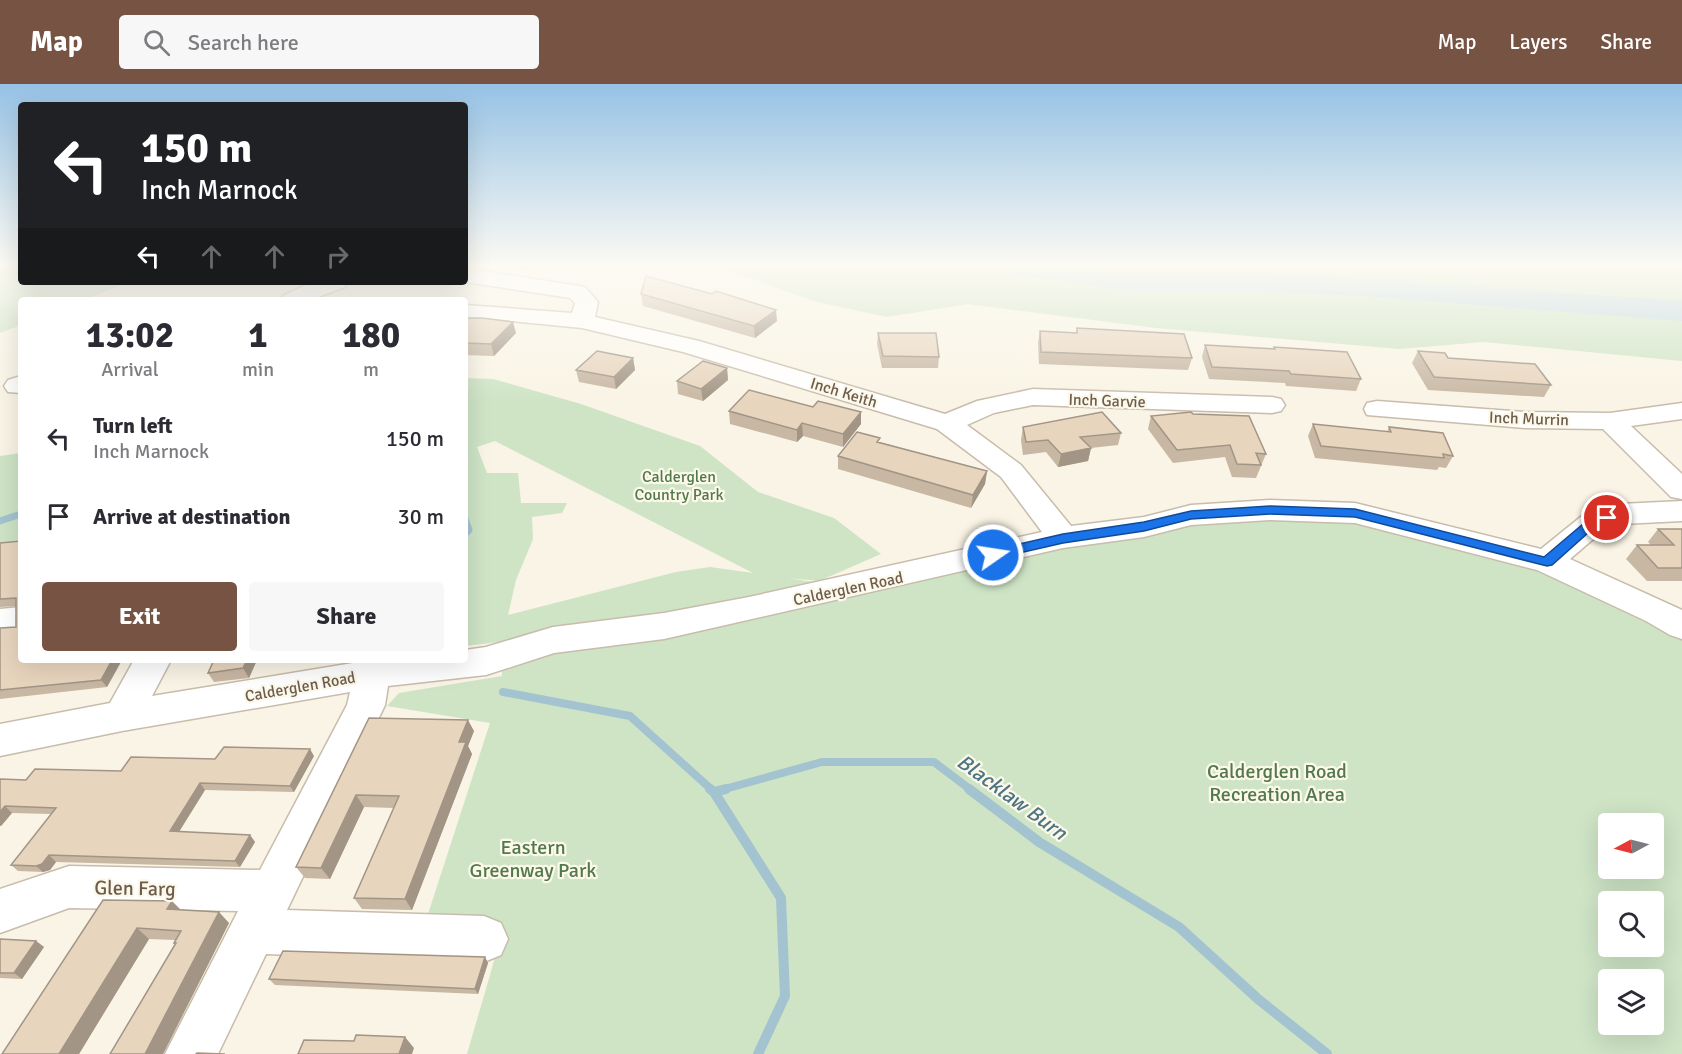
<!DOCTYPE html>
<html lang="en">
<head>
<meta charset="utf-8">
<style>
  :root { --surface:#fff; --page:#f7f7f7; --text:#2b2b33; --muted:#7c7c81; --accent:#775344 }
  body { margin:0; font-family:Signika,sans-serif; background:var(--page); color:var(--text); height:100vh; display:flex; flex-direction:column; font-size:22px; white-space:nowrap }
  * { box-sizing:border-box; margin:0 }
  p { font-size:20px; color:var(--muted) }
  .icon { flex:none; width:33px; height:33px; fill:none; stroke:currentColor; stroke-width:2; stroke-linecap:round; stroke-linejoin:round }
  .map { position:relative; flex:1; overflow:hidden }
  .panel { position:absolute; left:18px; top:213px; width:450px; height:366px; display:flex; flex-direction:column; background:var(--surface); border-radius:6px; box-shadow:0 6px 24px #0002 }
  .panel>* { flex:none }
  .hud { position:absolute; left:18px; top:18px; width:450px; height:183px; border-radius:6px; box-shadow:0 6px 24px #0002; background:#202124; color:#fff; overflow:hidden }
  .needle { width:39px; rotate:263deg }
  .controls { position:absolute; left:1598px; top:729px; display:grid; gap:12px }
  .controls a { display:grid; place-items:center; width:66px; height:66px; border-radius:6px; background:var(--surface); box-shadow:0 6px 24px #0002; font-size:30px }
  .pin { position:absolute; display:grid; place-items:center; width:51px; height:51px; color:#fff; margin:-26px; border:3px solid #fff; border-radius:50%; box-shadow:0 2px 6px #0007 }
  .me { position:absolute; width:66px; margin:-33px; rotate:77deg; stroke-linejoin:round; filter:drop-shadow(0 0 4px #0008) }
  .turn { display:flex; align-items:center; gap:21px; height:126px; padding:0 24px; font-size:27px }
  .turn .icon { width:78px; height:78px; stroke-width:2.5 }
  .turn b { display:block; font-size:42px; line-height:51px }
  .lanes { display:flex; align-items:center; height:57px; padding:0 24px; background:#0003; justify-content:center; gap:30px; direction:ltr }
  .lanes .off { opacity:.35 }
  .eta { display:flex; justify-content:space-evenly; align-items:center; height:102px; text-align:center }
  .eta b { font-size:36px; font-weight:800; line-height:42px }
  .button { display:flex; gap:12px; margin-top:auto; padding:12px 24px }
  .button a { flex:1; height:69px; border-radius:6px; background:var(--accent); color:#fff; font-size:24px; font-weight:800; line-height:69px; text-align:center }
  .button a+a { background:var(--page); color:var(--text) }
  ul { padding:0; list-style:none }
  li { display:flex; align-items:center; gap:18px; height:78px; padding:0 24px }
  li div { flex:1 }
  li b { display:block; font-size:22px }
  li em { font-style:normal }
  header { display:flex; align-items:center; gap:36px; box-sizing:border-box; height:84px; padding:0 30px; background:var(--accent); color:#fff }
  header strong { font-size:28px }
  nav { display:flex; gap:33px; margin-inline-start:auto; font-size:21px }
  .search { width:420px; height:54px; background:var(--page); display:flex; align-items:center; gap:15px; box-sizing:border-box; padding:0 21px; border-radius:6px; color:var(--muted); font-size:22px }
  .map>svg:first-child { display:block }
  .green { fill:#cee4c5; fill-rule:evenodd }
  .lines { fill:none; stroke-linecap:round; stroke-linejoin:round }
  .stream-far2 { stroke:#a3c3d0; stroke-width:7 }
  .stream-far1 { stroke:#a3c3d0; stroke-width:8 }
  .stream { stroke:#a3c3d0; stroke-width:10 }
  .river { fill:#bcd6e0; fill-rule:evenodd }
  .minor-casing { stroke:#c8bcac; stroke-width:3 }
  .minor { fill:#fff; fill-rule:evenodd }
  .wall { fill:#c8b7a3 }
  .shaded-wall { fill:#a29585 }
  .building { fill:#e8d5be; stroke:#a29585; stroke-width:1.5 }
  .route { fill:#1a73e8; stroke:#114b97; stroke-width:1.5 }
  .labels { text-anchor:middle; stroke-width:4.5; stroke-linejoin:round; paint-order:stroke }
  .street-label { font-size:16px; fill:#6e5d4d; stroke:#fcf8ea }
  .park-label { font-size:16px; fill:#52794a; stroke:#fcf8ea }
  .near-park-label { font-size:20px; fill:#52794a; stroke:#fcf8ea }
  .near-street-label { font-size:20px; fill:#6e5d4d; stroke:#fcf8ea }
  .near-water-label { font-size:21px; font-style:italic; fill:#4d7585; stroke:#fcf8ea }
</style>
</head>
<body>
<header>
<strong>Map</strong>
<div class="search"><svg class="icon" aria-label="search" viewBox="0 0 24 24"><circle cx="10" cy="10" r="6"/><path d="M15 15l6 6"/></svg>Search here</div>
<nav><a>Map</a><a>Layers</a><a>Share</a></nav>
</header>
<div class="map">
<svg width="1682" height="970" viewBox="0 0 1682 970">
  <rect width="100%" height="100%" fill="#f9f4e5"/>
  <path class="green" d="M0 183H21V198H138L117 203 83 216H21V241L0 249Z
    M720 183H1682V277L1484 258 1399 265 1156 244 968 220 887 233 813 217Z
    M465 294 493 295 581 320 700 362 758 408 834 434 881 470 819 497 787 494 853 504 1144 443 1355 429 1547 478 1682 542V970H467L501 853 428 830 490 639 387 622 399 609 502 592 500 558 465 562ZM495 357 753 489 710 483 676 488 508 531 516 496 533 455 532 433 562 429 567 419H521L518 389H487L477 363ZM1608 740H1653V784H1608ZM1608 818H1653V862H1608ZM1608 896H1653V940H1608Z
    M21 369V458L0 462V372Z"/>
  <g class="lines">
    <path class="stream-far2" d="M465 435 469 446 465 450
      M0 437 21 430"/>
    <path class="stream-far1" d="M503 608 630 632 712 706
      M721 706 822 678H934L971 706"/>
    <path class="stream" d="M710 705 714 708 726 705
      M969 705 1039 758 1179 843 1258 915 1327 970
      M714 708 781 814 785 912 758 970"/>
    <path class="river" d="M1008 183H1093L1132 189H1248L1362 194 1682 217V237L1362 212 1248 207H1132L1023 192 1012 189Z"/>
    <defs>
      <path id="minor" d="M465 184 585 203 598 218 595 233 699 257 945 330 977 317 1033 305 1272 313 1281 315 1285 321 1281 327 1272 329 1033 321 994 329 967 341 1021 381 1071 442 1144 433 1191 421 1270 416 1355 419 1541 465 1583 431 1620 420 1682 417V437L1622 440 1605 445 1570 475 1682 526V555L1670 551 1646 537 1537 486 1355 439 1270 436 1191 441 1144 453 1063 464 664 555 554 569 486 591 388 602 385 621 287 826 484 832 501 839 508 855 501 871 484 878 266 870 218 970H165L238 827 69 824 0 849V805L69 782 260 786 347 621 350 608 122 647 0 672V640L110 619 134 576H171L152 612 371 576H465V566L486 563 553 543 664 529 749 513 1042 448 1001 393 937 345 683 268 582 244 489 235H465V221L572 229 575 219 570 214 465 198Z
        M313 198H348L345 203 310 216H281L284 211Z
        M21 292V309L8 308 4 302 8 296Z
        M1377 317 1525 328 1610 329 1682 319V335L1631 342 1682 390V415L1671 413 1603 345 1525 344 1367 331 1364 325 1367 319Z
        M21 523V549L0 551V525Z"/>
    </defs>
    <use href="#minor" class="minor-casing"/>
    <use href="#minor" class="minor"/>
  </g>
  <path class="wall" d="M492 183H536L533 186Z
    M641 210 777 237 755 254 643 222Z
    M465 234 516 249 494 272 465 271Z
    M1077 244 1192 274 1188 286 1039 280 1038 259 1040 247 1076 249Z
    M878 249 939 273 938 284H882L877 260Z
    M1205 261 1274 265V263L1361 295 1356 307 1286 302 1285 299 1209 295 1202 273Z
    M1418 267 1448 274 1551 301 1544 313 1428 306 1412 279Z
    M633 274 635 286 616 305 579 298 576 286Z
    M727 284 728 296 703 317 678 310 677 297Z
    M813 323 861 328V340L843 363 803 352 797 358 730 340 729 327Z
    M1193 330 1266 370 1256 394 1232 393 1225 373 1173 379 1148 345 1151 332Z
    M1313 340 1387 348 1389 343 1453 372 1446 384 1439 383 1437 386 1315 374 1308 352Z
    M1023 343 1121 349 1118 361 1091 364 1088 377 1058 383 1046 368 1023 371 1021 356Z
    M880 358 987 387 985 400 971 424 838 385V372Z
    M1658 445H1682V497H1647L1626 475 1637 461H1651L1648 458Z
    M21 457V576H122L107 603 0 615V544L16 543V522L0 523V459Z
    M214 576H257L249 594 214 598 208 589Z
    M369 634 474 647 468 662 472 670 412 826 362 825 354 814 394 724 364 723 330 795 305 794 296 783Z
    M314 672 294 708 205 706 179 748 250 751 255 758 240 783 56 778 50 786 43 788 18 787 11 781 51 730 12 729 1 742H0V695L26 696 121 687 215 675Z
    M103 816 181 826 229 839 163 970H110L175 860 174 859 175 856 149 855 79 970H2Z
    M0 855 36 857 44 863 22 895 0 894Z
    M485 873 488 879 478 910 275 901 269 895Z"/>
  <path class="shaded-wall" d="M776 226 777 237 755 254 754 242Z
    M513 238 516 249 494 272 491 260Z
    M633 274 635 286 616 305 614 293Z
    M727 284 728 296 703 317 701 305Z
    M861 328V340L843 363V350Z
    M802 339 803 352 797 358V346Z
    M1091 364 1088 377 1058 383 1061 370Z
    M987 387 985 400 971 424 973 411Z
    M112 576H122L107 603 101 596Z
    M247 576H257L249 594 243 584Z
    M468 636 474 647 468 662 472 670 412 826 405 815 459 658Z
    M310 665 314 672 294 708 290 702Z
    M200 699 205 706 175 754 170 747Z
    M356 711 364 723 330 795 321 784Z
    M5 722 12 729 1 742 0 741V728Z
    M250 751 255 758 240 783 235 777Z
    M49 771 56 778 50 786 43 788 36 782Z
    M172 817 183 828 167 825Z
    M219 828 229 839 163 970H145Z
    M137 844 149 855 79 970H59Z
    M36 857 44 863 22 895 14 889Z
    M485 873 488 879 478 910 475 905Z
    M405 953 414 964 412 970H399Z"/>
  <path class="building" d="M646 192 712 210 716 207 776 226 754 242 641 210Z
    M465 234H482L513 238 491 260 465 259Z
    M1077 244 1184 250 1192 274 1041 268 1040 247 1077 249Z
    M878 249H936L939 273 883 272Z
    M1205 261 1275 265 1274 263 1347 268 1361 295 1291 290 1289 287 1212 283Z
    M597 267 633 274 614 293 576 286Z
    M1418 267 1445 269 1448 274 1535 280 1551 301 1434 293Z
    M703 277 727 284 701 305 677 297Z
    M749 306 813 323 818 317 861 328 843 350 802 339 797 346 729 327Z
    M1102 328 1121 349 1080 353 1091 364 1061 370 1048 356 1026 358 1023 343Z
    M1191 328 1193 330 1249 332 1266 370 1256 369 1261 381 1237 380 1230 361 1177 366 1151 332Z
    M1313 340 1391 348 1389 343 1443 349 1453 372 1443 370 1444 374 1321 362Z
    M857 348 880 354 877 358 987 387 973 411 838 372Z
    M1658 445H1682V484H1658L1637 461H1674Z
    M21 457V576H112L101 596 0 606V544L16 543V514L0 515V459Z
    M214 576H247L243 584 208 589Z
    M369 634 468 636 459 658H466L405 815 354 814 399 712 356 711 321 784 296 783Z
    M224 663 310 665 290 702 200 699 170 747 250 751 235 777 49 771 42 780 36 782 11 781 56 724 5 722 0 728V695L26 696 35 685 121 687 131 673 215 675Z
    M103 816 172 817 167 825 219 828 145 970H110L176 859H174L181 847 137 844 59 970H2Z
    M0 855 36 857 14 889H0Z
    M283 867 485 873 475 905 269 895Z
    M356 951 405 953 399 970H298L304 956 354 957Z
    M197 969 225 970H196Z"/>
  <linearGradient id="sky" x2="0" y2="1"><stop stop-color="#96c2e5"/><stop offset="0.57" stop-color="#fcfaf3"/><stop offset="1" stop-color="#fcfaf3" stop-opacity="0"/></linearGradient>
  <rect width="1682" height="319" fill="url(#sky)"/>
  <path class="route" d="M1270 422 1355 425 1544 473 1589 435 1607 430 1613 434 1611 437 1598 440 1552 481 1547 482 1355 433 1270 430 1191 435 1144 447 1063 459 993 475 986 471 993 466 1063 450 1144 438 1191 427Z"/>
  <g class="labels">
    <g class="street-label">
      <text transform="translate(844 308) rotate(17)" y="6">Inch Keith</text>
      <text transform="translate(1107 316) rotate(2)" y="6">Inch Garvie</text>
      <text transform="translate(1529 334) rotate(2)" y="6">Inch Murrin</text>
      <text transform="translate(848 504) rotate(-12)" y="6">Calderglen Road</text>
      <text transform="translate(300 602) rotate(-10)" y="6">Calderglen Road</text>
    </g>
    <g class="park-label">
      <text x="679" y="398">Calderglen<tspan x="679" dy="18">Country Park</tspan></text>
    </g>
    <g class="near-park-label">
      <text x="1277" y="694">Calderglen Road<tspan x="1277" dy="23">Recreation Area</tspan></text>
      <text x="533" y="770">Eastern<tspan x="533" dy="23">Greenway Park</tspan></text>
    </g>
    <g class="near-street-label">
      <text transform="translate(135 804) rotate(1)" y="7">Glen Farg</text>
    </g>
    <g class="near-water-label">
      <text transform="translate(1012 713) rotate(36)" y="7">Blacklaw Burn</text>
    </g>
  </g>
</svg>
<div class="controls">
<a><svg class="needle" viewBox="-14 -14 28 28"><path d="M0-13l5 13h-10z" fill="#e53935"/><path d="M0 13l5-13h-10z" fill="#7c7c81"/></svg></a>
<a><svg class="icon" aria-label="search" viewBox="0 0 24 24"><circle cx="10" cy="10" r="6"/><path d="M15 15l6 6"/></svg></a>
<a><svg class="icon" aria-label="layers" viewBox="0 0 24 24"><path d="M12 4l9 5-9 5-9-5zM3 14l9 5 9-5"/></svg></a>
</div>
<div class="pin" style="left:1607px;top:434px;background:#d93025"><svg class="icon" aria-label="arrive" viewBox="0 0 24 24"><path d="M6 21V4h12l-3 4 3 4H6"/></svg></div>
<svg class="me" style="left:993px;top:471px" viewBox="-20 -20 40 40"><circle r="17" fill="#1a73e8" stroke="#fff" stroke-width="3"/><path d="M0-11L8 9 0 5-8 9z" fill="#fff"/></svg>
<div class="hud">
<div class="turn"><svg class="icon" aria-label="left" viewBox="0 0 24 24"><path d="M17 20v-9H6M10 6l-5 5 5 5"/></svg><div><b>150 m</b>Inch Marnock</div></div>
<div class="lanes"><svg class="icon" aria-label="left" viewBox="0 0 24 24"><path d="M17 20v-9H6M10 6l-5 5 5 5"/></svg><svg class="icon off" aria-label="ahead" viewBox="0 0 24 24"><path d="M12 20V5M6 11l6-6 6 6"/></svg><svg class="icon off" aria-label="ahead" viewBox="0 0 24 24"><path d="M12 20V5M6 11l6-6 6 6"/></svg><svg class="icon off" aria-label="right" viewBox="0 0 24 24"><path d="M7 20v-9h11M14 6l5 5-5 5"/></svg></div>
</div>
<section class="panel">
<div class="eta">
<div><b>13:02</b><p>Arrival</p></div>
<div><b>1</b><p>min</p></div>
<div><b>180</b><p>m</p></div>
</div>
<ul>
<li><svg class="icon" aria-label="left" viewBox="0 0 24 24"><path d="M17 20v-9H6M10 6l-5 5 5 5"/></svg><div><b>Turn left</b><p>Inch Marnock</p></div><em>150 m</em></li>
<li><svg class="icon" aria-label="arrive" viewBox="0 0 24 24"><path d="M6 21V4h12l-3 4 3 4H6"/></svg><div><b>Arrive at destination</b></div><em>30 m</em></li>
</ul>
<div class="button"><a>Exit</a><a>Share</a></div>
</section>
</div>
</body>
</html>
